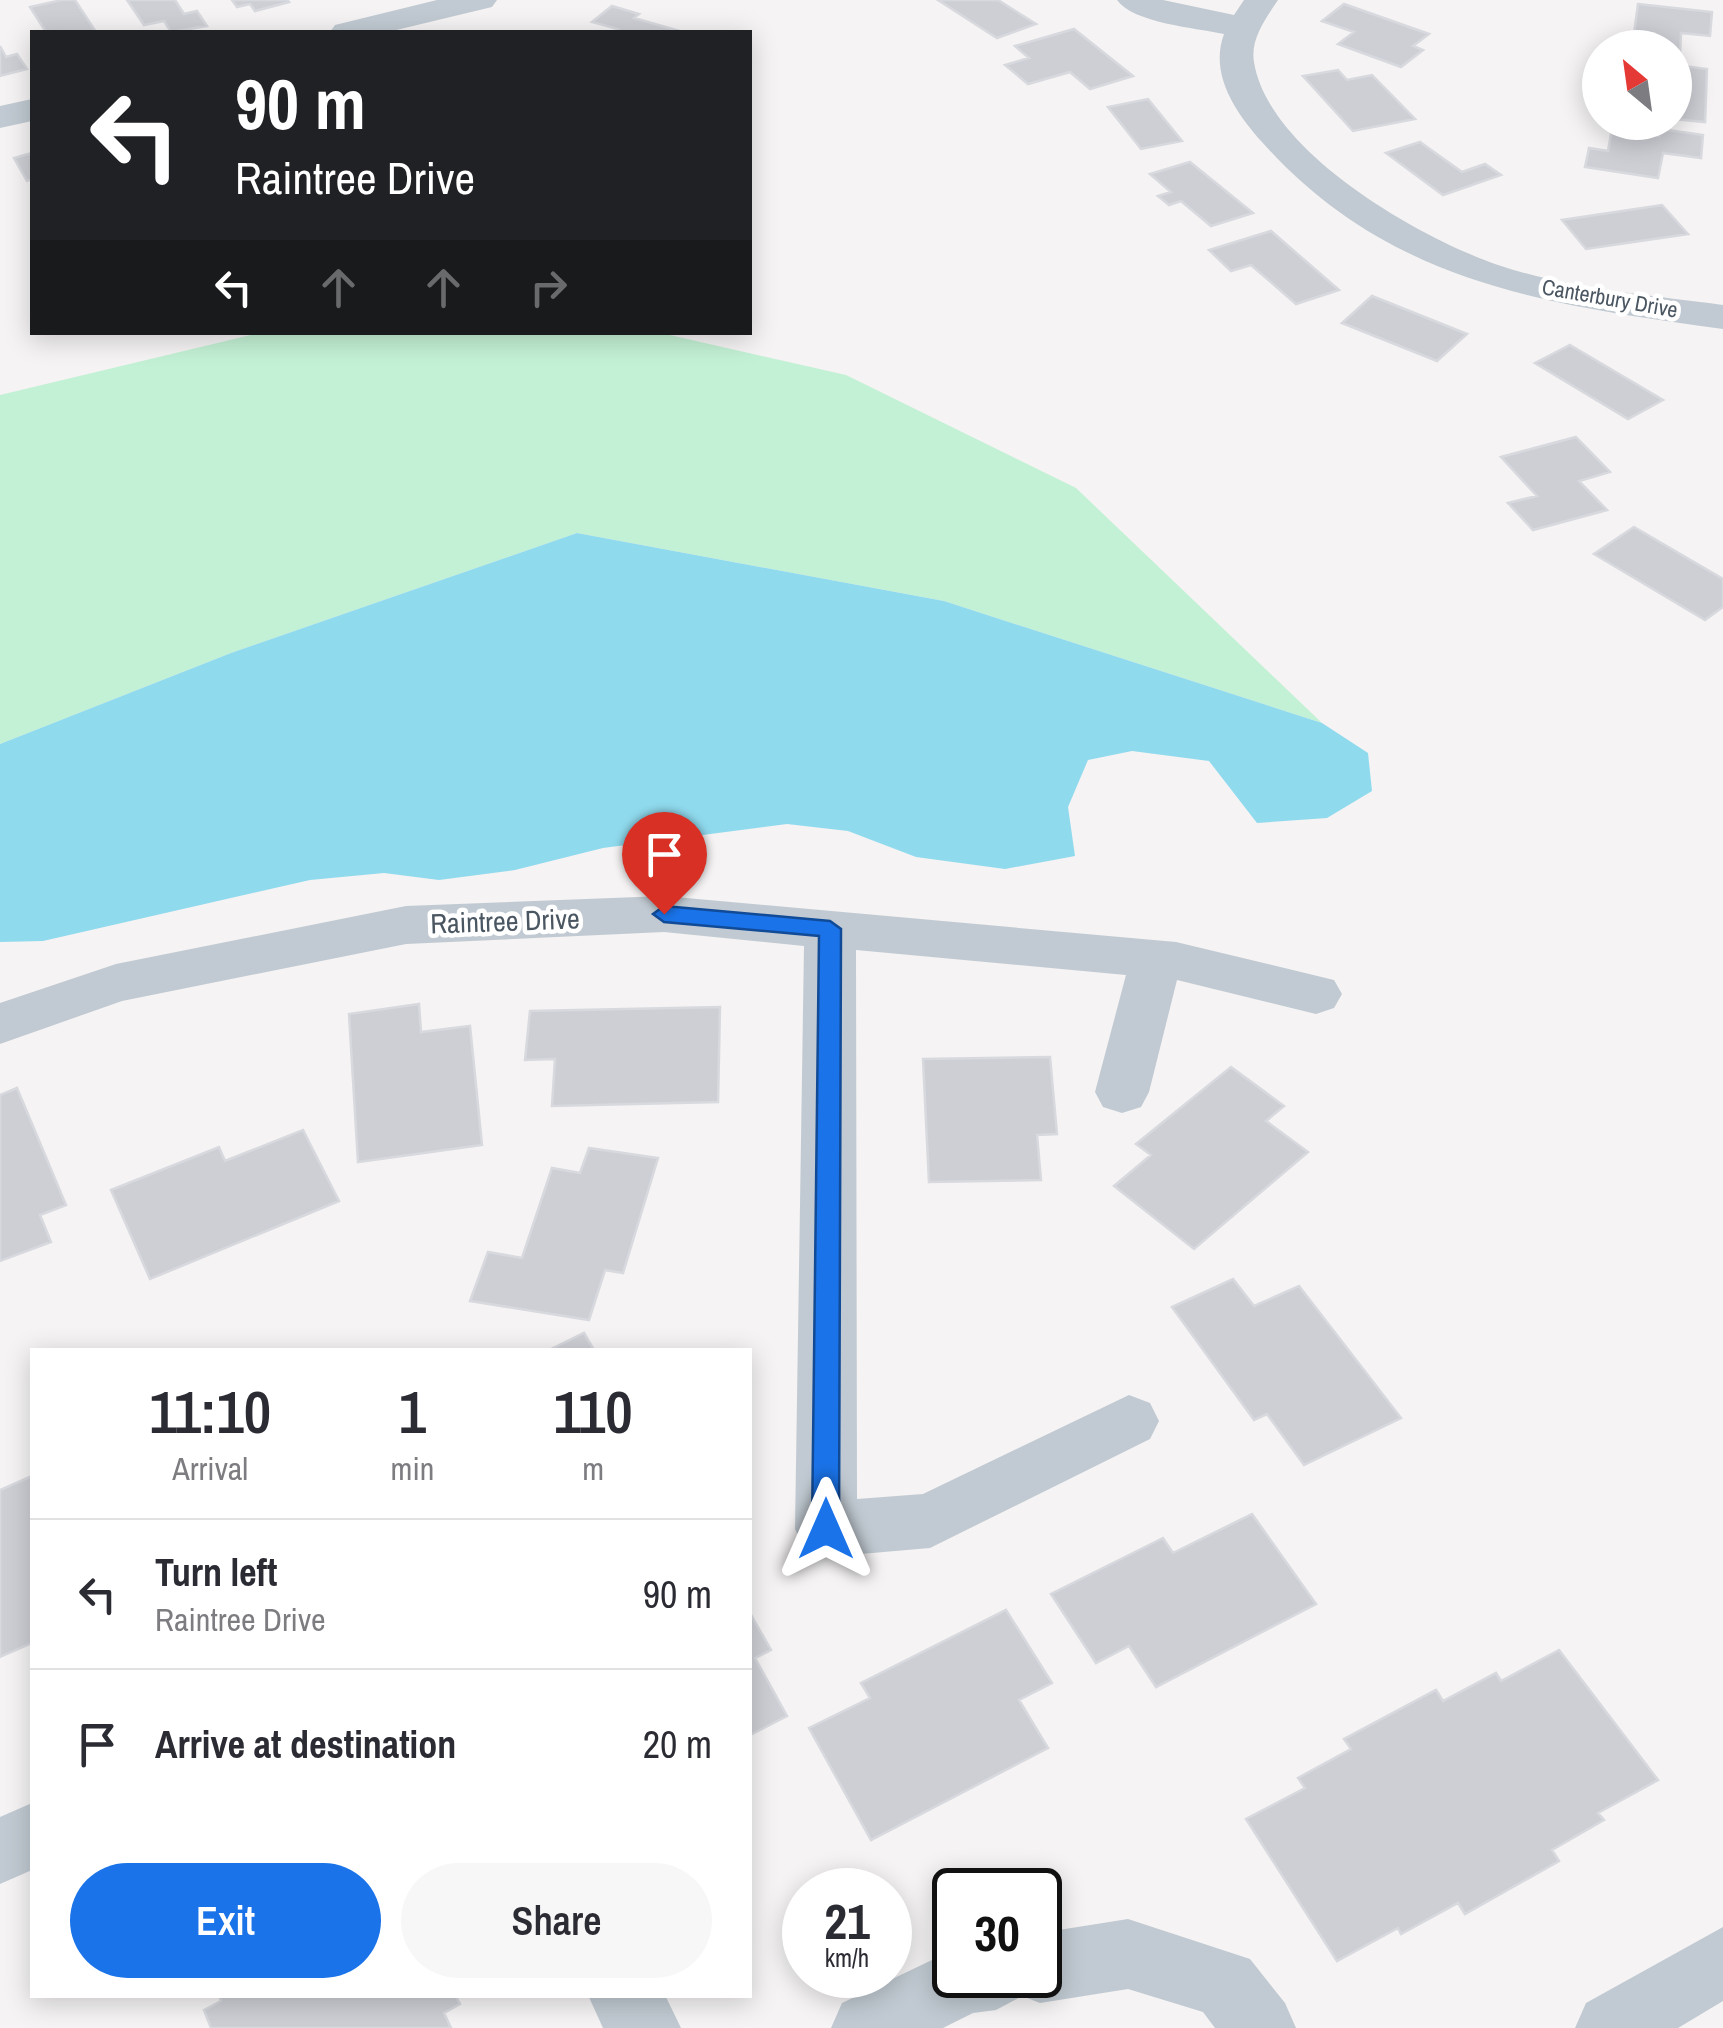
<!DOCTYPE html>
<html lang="en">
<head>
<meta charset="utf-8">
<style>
  :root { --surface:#fff; --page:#f7f7f7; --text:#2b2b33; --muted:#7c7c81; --line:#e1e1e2; --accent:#1a73e8 }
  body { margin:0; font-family:"Archivo Narrow",sans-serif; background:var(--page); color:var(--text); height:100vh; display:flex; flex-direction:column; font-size:38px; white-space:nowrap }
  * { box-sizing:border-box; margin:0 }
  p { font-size:32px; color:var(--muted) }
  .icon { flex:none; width:55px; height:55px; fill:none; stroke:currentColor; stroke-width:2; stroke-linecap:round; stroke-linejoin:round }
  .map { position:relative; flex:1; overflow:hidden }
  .panel { position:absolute; left:30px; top:1348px; width:722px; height:650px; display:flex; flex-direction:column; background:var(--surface); border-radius:0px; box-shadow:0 5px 25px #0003 }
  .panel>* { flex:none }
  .top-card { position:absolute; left:30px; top:30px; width:722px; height:305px; border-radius:0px; box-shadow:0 5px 25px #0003; background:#202124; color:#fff; overflow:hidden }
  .needle { width:65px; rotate:331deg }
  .controls { position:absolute; left:1582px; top:30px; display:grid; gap:20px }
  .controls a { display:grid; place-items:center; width:110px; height:110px; border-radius:50%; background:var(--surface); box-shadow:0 5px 25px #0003; font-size:50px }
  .speed { position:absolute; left:782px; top:1868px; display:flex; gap:20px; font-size:50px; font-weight:700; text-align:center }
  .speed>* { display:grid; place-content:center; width:130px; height:130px; border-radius:50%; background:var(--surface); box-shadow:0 5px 25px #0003; line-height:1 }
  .speed small { font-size:25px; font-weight:400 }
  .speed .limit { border:5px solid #111; border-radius:15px; background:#fff; color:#111 }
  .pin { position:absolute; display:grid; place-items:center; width:85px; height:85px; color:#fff; margin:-102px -42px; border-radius:50% 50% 50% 0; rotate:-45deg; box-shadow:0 0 10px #0007 }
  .pin .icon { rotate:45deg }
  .me { position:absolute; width:110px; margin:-55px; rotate:0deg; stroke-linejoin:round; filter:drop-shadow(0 0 8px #0008) }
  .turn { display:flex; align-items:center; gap:35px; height:210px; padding:0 40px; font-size:45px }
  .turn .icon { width:130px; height:130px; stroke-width:2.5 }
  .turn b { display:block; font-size:70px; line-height:85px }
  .lanes { display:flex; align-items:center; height:95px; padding:0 40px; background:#0003; justify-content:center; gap:50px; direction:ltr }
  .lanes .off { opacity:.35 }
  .eta { display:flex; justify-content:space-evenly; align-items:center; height:170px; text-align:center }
  .eta b { font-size:60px; font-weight:600; line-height:70px }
  .button { display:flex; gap:20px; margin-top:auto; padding:20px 40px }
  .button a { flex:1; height:115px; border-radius:60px; background:var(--accent); color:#fff; font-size:40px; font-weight:600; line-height:115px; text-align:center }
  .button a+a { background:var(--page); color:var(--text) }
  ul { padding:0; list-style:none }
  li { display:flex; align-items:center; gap:30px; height:150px; padding:0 40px; border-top:2px solid var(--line) }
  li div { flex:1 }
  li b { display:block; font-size:38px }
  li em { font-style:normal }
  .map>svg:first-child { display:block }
  .green { fill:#c3f1d5 }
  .water { fill:#90daee }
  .building { fill:#cdcfd5; stroke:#d7d9de; stroke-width:2.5 }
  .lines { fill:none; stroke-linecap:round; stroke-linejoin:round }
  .minor { fill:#c1cad2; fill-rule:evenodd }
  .route { fill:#1a73e8; stroke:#114b97; stroke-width:2.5 }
  .labels { text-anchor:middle; stroke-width:9; stroke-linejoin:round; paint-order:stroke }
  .far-street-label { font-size:22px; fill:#4a5661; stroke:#fff }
  .street-label { font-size:28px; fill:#4a5661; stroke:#fff }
</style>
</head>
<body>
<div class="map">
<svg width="1723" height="2028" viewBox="0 0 1723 2028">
  <rect width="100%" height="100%" fill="#f5f3f3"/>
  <path class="green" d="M263 332 661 333 846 375 1076 488 1322 723 944 601 577 533 231 653 0 744V395Z"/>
  <path class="water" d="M577 533 944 601 1322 723 1368 753 1372 791 1327 818 1257 823 1209 761 1132 751 1088 760 1068 807 1075 856 1005 869 916 857 848 831 787 824 603 848 515 870 439 880 384 873 310 880 43 941 0 942V744L231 653Z"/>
  <path class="building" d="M62 0H75L96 32H46L30 7Z
    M127 0H175L184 14 197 11 207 26 171 32 164 21 144 25Z
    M232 0H287L289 2 255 11 250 4 237 7Z
    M938 0H998L1036 24 997 38Z
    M1344 4 1429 34 1413 46 1423 50 1401 67 1338 44 1354 32 1322 21Z
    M1638 4 1712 12 1710 36 1681 33 1680 54 1675 53V48H1632Z
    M612 6 639 14 634 18 683 32H614L618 29 592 22Z
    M1074 29 1133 76 1090 89 1070 72 1028 84 1005 65 1029 58 1015 46Z
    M0 46 6 57 17 54 27 69 0 76Z
    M1675 65 1707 69 1705 122 1675 119Z
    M1338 70 1347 80 1372 75 1415 119 1353 131 1303 76Z
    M1148 99 1182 141 1141 149 1108 107Z
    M1612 129 1659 136 1660 129 1703 135 1701 158 1663 153 1658 178 1585 167 1589 148 1608 151Z
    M1420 142 1462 172 1485 164 1501 175 1443 195 1386 153Z
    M32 153V179L27 181 14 158Z
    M1190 162 1253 213 1211 226 1181 201 1169 205 1158 196 1171 192 1150 174Z
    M1662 205 1688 234 1586 249 1562 220Z
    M1271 231 1339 290 1296 304 1251 265 1231 271 1209 250Z
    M1372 296 1467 334 1437 361 1342 323Z
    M1570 345 1663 400 1628 419 1535 363Z
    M1576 437 1610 472 1579 481 1607 510 1533 530 1508 503 1537 496 1501 457Z
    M1634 527 1723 579V607L1705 620 1594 554Z
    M419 1004 421 1032 470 1026 482 1145 358 1162 349 1014Z
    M720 1007 718 1102 552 1106 555 1059 525 1060 530 1011Z
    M1050 1057 1057 1134 1037 1135 1041 1180 929 1182 923 1059Z
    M1231 1067 1284 1106 1266 1121 1308 1152 1194 1249 1114 1186 1151 1155 1136 1144Z
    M17 1088 66 1205 40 1215 51 1242 0 1261V1095Z
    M303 1130 339 1201 150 1279 111 1190 219 1147 225 1161Z
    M589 1148 658 1158 623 1273 605 1270 589 1320 470 1301 488 1252 522 1258 552 1168 580 1173Z
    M1233 1279 1254 1306 1299 1286 1401 1418 1304 1465 1267 1414 1254 1420 1172 1307Z
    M584 1333 594 1350H549Z
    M32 1476V1643L0 1657V1490Z
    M1252 1514 1316 1604 1156 1687 1129 1646 1096 1663 1051 1594 1163 1538 1173 1553Z
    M1006 1610 1052 1683 1019 1700 1048 1748 871 1840 809 1728 870 1698 861 1683Z
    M750 1613 771 1650 755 1658 787 1716 750 1735Z
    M1559 1650 1658 1780 1598 1813 1604 1820 1552 1850 1559 1861 1465 1914 1458 1903 1401 1934 1398 1928 1337 1961 1246 1819 1305 1788 1298 1778 1351 1749 1344 1739 1436 1690 1443 1701 1496 1673 1501 1681Z
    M219 1995H455L460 2004 444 2013 451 2028H211L204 2010 221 2001Z"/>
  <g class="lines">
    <path class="minor" d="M437 0H497L492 7 388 32H330L335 25Z
      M1117 0H1163L1234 15 1244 0H1278C1266 18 1250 39 1254 62 1268 152 1420 238 1498 265 1570 289 1648 295 1723 305V329C1547 305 1387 283 1262 142 1236 113 1209 74 1224 34 1196 28 1133 23 1117 0Z
      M32 99V121L0 128V106Z
      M664 896 1176 942 1334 980 1342 994 1334 1008 1316 1014 1177 980 1149 1092 1141 1107 1122 1113 1103 1107 1095 1092 1126 975 856 950 857 1499 923 1494 1129 1395 1150 1403 1159 1421 1150 1439 930 1548 826 1557 804 1549 795 1529 804 946 664 932 406 944 122 1001 0 1044V1003L116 964 406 906Z
      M32 1803V1870L0 1884V1817Z
      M1128 1919 1250 1959 1285 2003 1296 2028H1215L1203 2012 1128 1989 1040 2003 1022 1996 996 2010 973 2013 943 2028H831L842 2003 955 1949V1975H1040V1933Z
      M1723 1927V2001L1678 2028H1575L1586 2003Z
      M588 1995H665L681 2028H603Z"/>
  </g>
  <path class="route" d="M664 906 830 921 841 929 839 1529 835 1537 826 1541 816 1537 812 1529 819 936 664 922 653 914Z"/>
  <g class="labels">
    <g class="far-street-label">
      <text transform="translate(1610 298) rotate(10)" y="8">Canterbury Drive</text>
    </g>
    <g class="street-label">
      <text transform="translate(505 921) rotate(-2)" y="10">Raintree Drive</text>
    </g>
  </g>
</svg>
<div class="controls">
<a><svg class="needle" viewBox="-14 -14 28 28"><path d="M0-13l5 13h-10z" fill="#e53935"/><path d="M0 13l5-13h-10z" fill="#7c7c81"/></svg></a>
</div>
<div class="speed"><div>21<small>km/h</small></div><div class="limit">30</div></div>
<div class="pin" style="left:664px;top:914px;background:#d93025"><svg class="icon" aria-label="arrive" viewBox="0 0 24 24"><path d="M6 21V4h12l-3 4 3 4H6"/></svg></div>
<svg class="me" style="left:826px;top:1529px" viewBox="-20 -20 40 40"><path d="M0-17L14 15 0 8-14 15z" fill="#1a73e8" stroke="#fff" stroke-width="4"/></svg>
<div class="top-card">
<div class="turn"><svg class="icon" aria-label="left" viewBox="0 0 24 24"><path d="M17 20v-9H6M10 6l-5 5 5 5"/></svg><div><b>90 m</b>Raintree Drive</div></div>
<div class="lanes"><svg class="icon" aria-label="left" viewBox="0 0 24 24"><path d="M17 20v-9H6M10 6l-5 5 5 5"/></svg><svg class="icon off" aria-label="ahead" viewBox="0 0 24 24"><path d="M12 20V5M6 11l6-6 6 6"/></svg><svg class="icon off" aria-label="ahead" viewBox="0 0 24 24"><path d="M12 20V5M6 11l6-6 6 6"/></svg><svg class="icon off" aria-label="right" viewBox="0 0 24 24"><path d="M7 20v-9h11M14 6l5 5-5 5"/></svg></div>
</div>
<section class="panel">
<div class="eta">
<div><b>11:10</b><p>Arrival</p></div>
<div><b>1</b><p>min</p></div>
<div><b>110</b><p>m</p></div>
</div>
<ul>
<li><svg class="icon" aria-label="left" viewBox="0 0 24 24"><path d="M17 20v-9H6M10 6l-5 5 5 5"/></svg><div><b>Turn left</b><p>Raintree Drive</p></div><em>90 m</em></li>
<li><svg class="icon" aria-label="arrive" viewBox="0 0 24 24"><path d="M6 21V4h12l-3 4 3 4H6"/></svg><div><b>Arrive at destination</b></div><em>20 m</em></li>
</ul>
<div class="button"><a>Exit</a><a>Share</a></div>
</section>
</div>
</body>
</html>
